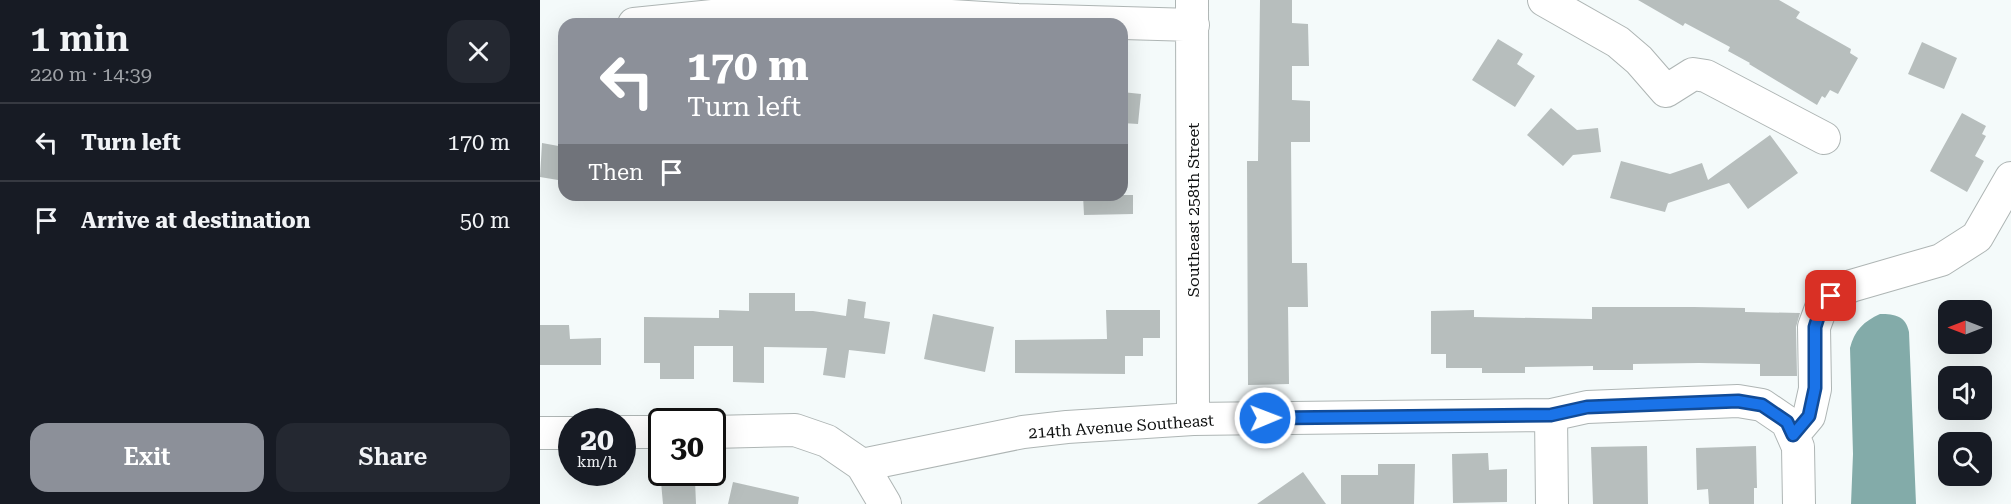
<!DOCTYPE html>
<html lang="en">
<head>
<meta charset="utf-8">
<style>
  :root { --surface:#171b24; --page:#242831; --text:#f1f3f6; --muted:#9ea1a6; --line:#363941; --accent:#8c9099 }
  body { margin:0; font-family:"Roboto Serif",serif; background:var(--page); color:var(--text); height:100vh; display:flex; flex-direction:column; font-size:22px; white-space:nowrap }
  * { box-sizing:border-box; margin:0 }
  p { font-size:20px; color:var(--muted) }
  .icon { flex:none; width:33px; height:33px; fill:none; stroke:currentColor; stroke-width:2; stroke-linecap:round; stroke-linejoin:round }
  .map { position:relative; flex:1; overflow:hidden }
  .sheet { display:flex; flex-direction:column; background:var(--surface); width:540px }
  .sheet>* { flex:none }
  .guide { position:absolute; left:18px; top:18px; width:570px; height:183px; border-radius:18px; box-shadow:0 6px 24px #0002; background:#8c9099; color:#fff; overflow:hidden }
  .needle { width:39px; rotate:270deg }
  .controls { position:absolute; left:1398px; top:300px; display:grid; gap:12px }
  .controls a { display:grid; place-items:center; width:54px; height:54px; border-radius:12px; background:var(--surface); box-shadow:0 6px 24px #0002; font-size:30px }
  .speed { position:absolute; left:18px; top:408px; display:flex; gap:12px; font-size:30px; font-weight:700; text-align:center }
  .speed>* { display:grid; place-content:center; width:78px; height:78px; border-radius:50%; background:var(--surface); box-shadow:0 6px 24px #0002; line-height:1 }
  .speed small { font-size:15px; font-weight:400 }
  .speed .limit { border:3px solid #111; border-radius:9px; background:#fff; color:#111 }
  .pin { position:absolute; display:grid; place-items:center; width:51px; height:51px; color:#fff; margin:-26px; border-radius:12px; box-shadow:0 3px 9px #0006 }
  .me { position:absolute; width:66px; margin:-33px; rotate:89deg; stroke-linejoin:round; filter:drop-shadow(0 0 4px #0008) }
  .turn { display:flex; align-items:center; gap:21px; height:126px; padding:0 30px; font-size:27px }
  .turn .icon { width:78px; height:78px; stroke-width:2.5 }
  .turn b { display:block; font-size:42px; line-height:51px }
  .then { display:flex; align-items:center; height:57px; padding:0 30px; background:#0003; gap:12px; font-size:22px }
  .round { display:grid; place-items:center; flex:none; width:63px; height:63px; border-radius:18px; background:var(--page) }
  .summary { display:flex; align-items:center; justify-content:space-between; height:102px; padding:0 30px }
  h1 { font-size:36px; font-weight:600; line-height:45px }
  .primary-button { display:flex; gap:12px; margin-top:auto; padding:12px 30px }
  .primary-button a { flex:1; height:69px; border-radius:18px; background:var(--accent); color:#fff; font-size:24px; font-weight:600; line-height:69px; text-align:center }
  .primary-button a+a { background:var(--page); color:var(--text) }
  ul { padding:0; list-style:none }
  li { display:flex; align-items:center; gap:18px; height:78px; padding:0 30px; border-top:2px solid var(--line) }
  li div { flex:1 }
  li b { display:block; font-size:22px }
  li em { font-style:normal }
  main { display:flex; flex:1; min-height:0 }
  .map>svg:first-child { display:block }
  .water { fill:#83aba9 }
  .building { fill:#b7bebd }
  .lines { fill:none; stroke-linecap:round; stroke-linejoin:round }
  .minor-casing { stroke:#aeb5b4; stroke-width:34 }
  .minor { stroke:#fff; stroke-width:32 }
  .route-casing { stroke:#114b97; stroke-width:15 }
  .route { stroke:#1a73e8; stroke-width:10 }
  .labels { text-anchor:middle; stroke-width:5; stroke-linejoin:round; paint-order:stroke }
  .street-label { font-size:16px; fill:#0f1111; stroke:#fff }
</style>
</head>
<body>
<main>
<section class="sheet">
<div class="summary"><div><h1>1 min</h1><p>220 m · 14:39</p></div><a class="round"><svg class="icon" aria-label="close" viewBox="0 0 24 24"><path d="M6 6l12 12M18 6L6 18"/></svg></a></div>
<ul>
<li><svg class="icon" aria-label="left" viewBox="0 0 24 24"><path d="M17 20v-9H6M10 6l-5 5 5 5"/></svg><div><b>Turn left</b></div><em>170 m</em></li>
<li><svg class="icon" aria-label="arrive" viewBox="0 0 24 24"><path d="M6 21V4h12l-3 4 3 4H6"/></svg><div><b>Arrive at destination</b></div><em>50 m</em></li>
</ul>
<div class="primary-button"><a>Exit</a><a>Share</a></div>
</section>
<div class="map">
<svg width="1471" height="504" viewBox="0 0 1471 504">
  <rect width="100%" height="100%" fill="#f4fafa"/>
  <path class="water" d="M1340 314C1355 314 1366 316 1369 332L1376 504H1311L1313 454 1310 348C1314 331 1324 321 1340 314Z"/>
  <path class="building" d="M720 0H752V23L768 24 769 66H752V100L770 101V142H751L752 263H767L768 307H748L749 384 708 385 707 161H718Z
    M1098 0H1239L1260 12 1256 18 1311 49 1310 53 1318 58 1298 94 1290 90 1285 98 1282 96 1277 105 1209 64 1210 63 1188 51 1190 47 1145 23 1143 26Z
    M958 39 983 54 977 64 995 76 975 107 932 80Z
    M1382 42 1417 58 1404 89 1368 74Z
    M582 92 601 94 598 124 582 123Z
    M1011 108 1037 130 1058 128 1061 152 1033 155 1023 166 987 135Z
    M1422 113 1446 126 1442 134 1446 136 1435 156 1444 161 1427 192 1390 171Z
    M1230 135 1258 173 1208 209 1189 183 1128 203 1125 212 1070 198 1081 161 1130 174 1162 163 1168 180Z
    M2 143 24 147V181L0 177Z
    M543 195H593V214L544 215Z
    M209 293H255V311H273L306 316 308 299 326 302 324 318 350 322 345 354 309 350 305 378 283 375 287 348 224 347V383L193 382V346H154V379H120V363H104V317L179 318V310L209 311Z
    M1052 307H1154L1205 308V312L1260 313 1256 327 1257 376H1220V364L1159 363 1093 364V370H1053V366L985 367V373H942V368H906V354H891V311L934 310V317L1052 319Z
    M566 310H620V338H603V356H585V374L475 373V340L567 339Z
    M393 314 454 327 445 372 384 359Z
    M0 325H29L30 339 61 338V365H0Z
    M1107 446 1108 504H1053L1051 447Z
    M1216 446 1217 488H1214V504H1169L1168 489 1157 490 1156 448Z
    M948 453 949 470 967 469V502L913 503 912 454Z
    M838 464H875L874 504H801V475H838Z
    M763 472 786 504H717Z
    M155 480 156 504H123L121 482Z
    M193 482 259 497 258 504H188Z"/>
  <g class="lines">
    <defs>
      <path id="minor" d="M652 0 653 419
        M1004 0 1078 42 1099 60 1126 91 1153 74 1166 76 1284 138
        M94 24 201 13 328 11 478 20 653 25
        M1011 415 1012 504
        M82 432H122
        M172 432 255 430 287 441 322 465 483 432 527 427 653 419 1011 415 1047 407 1198 401 1222 405 1247 422 1258 447 1259 504
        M0 433H32
        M1253 435 1269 416 1275 389 1274 327 1281 308 1291 296 1311 286 1401 260 1437 237 1471 178
        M322 465 345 504"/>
    </defs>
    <use href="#minor" class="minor-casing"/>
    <use href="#minor" class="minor"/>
  </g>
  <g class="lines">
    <defs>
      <path id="route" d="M725 418 1011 415 1047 407 1198 401 1222 405 1247 422 1253 435 1269 416 1275 388V327L1281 308 1291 296"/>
    </defs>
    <use href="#route" class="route-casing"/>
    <use href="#route" class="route"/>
  </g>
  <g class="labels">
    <g class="street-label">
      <text transform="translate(653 210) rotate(-90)" y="6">Southeast 258th Street</text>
      <text transform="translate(581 426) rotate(-4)" y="6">214th Avenue Southeast</text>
    </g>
  </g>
</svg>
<div class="controls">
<a><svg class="needle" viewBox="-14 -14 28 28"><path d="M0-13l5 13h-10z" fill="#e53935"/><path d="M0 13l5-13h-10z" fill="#9ea1a6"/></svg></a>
<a><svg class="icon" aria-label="sound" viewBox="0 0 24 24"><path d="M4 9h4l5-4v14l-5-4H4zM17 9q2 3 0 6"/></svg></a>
<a><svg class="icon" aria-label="search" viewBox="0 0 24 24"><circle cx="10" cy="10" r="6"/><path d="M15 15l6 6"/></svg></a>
</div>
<div class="speed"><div>20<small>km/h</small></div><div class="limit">30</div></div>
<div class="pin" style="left:1291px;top:296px;background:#d93025"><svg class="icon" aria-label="arrive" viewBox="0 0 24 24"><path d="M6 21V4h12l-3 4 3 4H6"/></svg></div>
<svg class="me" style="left:725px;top:418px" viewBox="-20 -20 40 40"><circle r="17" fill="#1a73e8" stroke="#fff" stroke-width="3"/><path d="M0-11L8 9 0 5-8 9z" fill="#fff"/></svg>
<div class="guide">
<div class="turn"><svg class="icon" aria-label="left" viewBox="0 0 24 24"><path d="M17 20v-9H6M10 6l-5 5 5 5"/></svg><div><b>170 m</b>Turn left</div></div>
<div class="then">Then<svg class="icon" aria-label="arrive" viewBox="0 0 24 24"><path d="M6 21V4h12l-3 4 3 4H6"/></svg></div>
</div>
</div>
</main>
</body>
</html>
